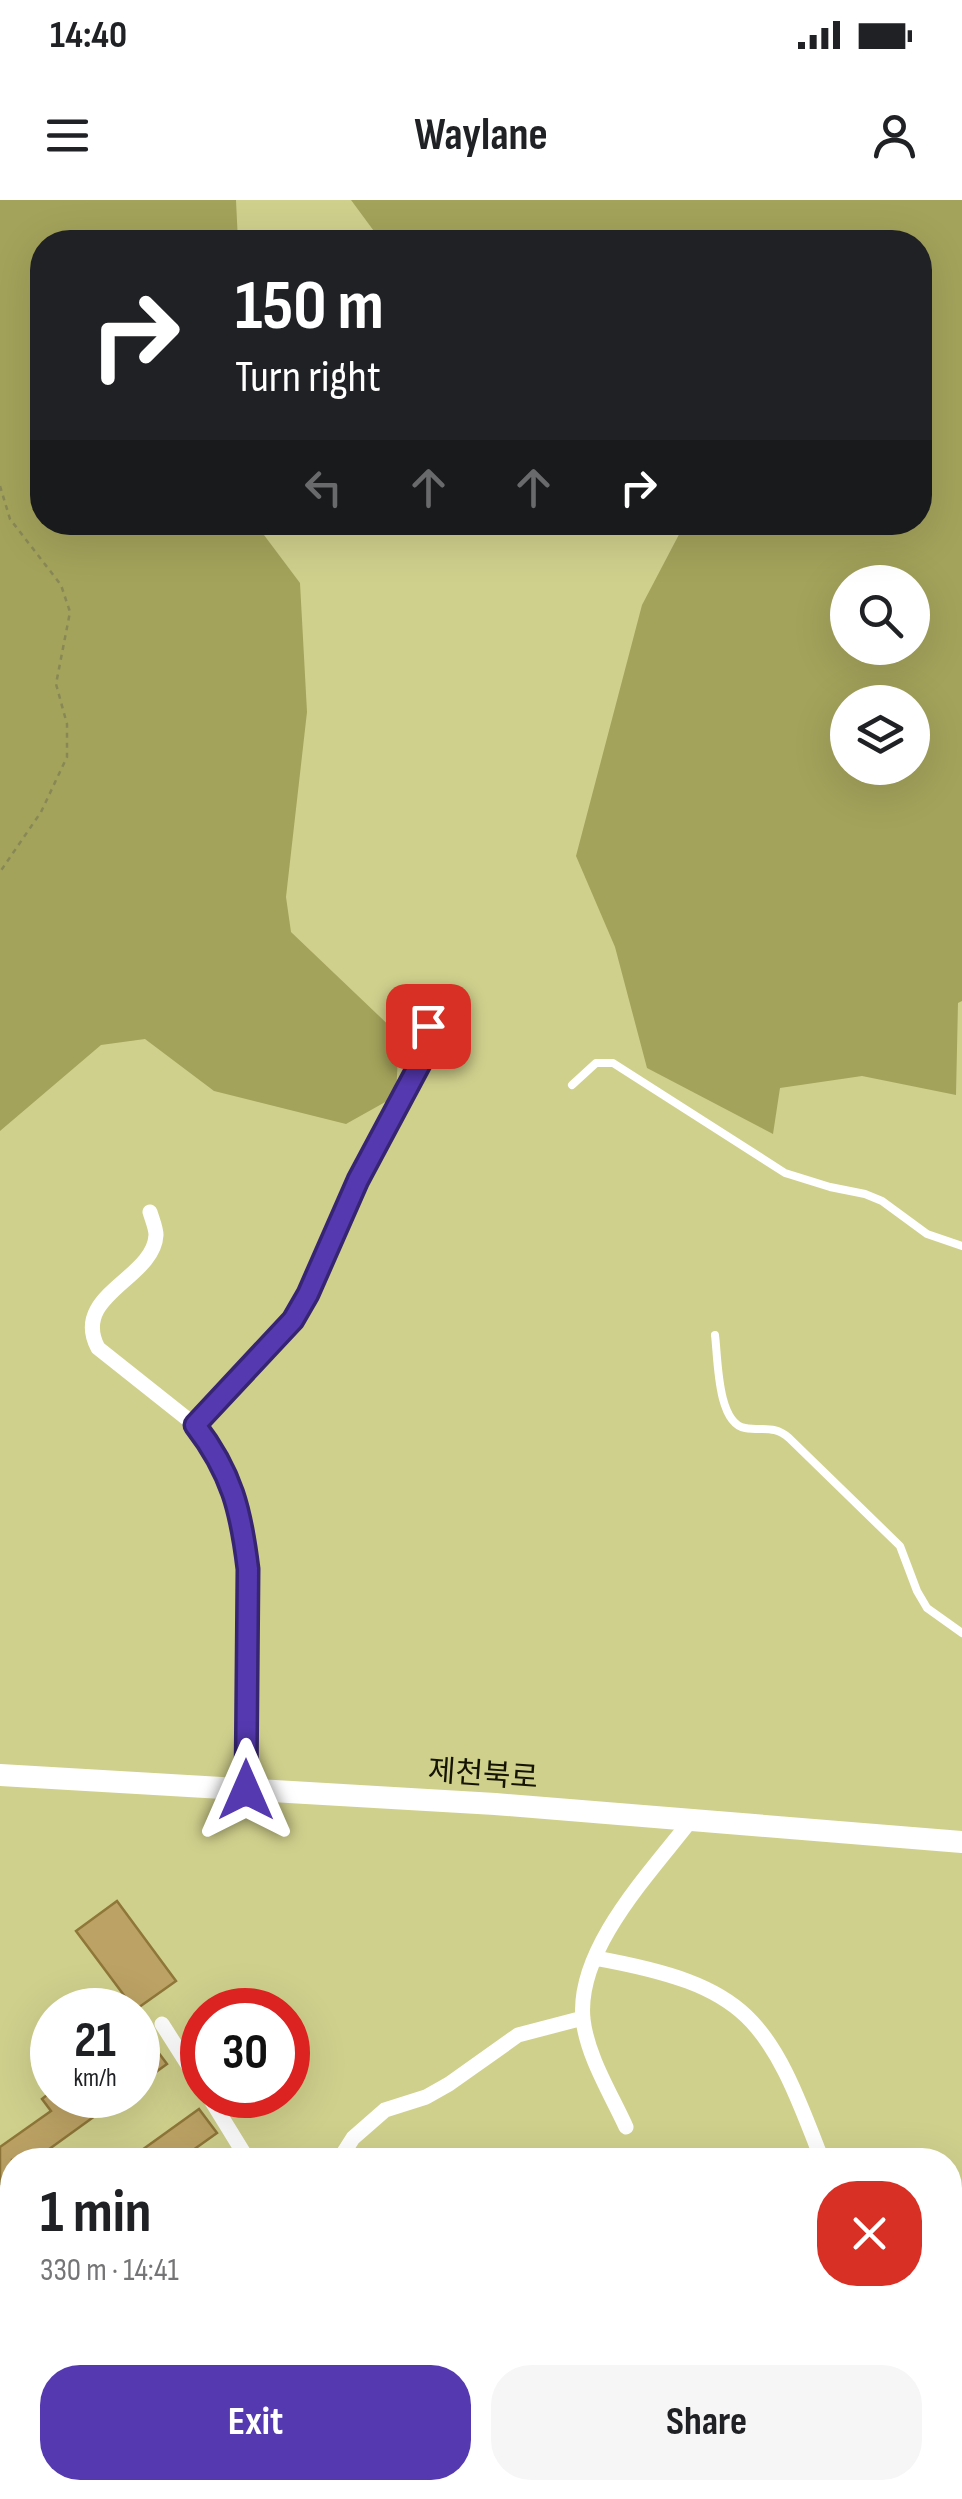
<!DOCTYPE html>
<html lang="en">
<head>
<meta charset="utf-8">
<style>
  :root { --surface:#fff; --page:#f6f6f6; --text:#202124; --muted:#757577; --accent:#5539b1 }
  body { margin:0; font-family:"Sofia Sans Condensed","Noto Sans KR",sans-serif; background:var(--page); color:var(--text); height:100vh; display:flex; flex-direction:column; font-size:38px; white-space:nowrap }
  * { box-sizing:border-box; margin:0 }
  p { font-size:32px; color:var(--muted) }
  .icon { flex:none; width:55px; height:55px; fill:none; stroke:currentColor; stroke-width:2; stroke-linecap:round; stroke-linejoin:round }
  .map { position:relative; flex:1; overflow:hidden }
  .panel { position:absolute; left:0px; top:1948px; width:962px; height:352px; display:flex; flex-direction:column; background:var(--surface); border-radius:40px 40px 0 0; box-shadow:0 10px 40px #0002 }
  .panel>* { flex:none }
  .banner { position:absolute; left:30px; top:30px; width:902px; height:305px; border-radius:40px; box-shadow:0 10px 40px #0002; background:#202124; color:#fff; overflow:hidden }
  .buttons { position:absolute; left:830px; top:365px; display:grid; gap:20px }
  .buttons a { display:grid; place-items:center; width:100px; height:100px; border-radius:50%; background:var(--surface); box-shadow:0 10px 40px #0002; font-size:50px }
  .speed { position:absolute; left:30px; top:1788px; display:flex; gap:20px; font-size:50px; font-weight:700; text-align:center }
  .speed>* { display:grid; place-content:center; width:130px; height:130px; border-radius:50%; background:var(--surface); box-shadow:0 10px 40px #0002; line-height:1 }
  .speed small { font-size:25px; font-weight:400 }
  .speed .limit { border:15px solid #d22; background:#fff; color:#111 }
  .pin { position:absolute; display:grid; place-items:center; width:85px; height:85px; color:#fff; margin:-42px; border-radius:20px; box-shadow:0 5px 15px #0006 }
  .me { position:absolute; width:110px; margin:-55px; rotate:0deg; stroke-linejoin:round; filter:drop-shadow(0 0 8px #0008) }
  .turn { display:flex; align-items:center; gap:35px; height:210px; padding:0 40px; font-size:45px }
  .turn .icon { width:130px; height:130px; stroke-width:2.5 }
  .turn b { display:block; font-size:70px; line-height:85px }
  .lanes { display:flex; align-items:center; height:95px; padding:0 40px; background:#0003; justify-content:center; gap:50px; direction:ltr }
  .lanes .off { opacity:.35 }
  .round { display:grid; place-items:center; flex:none; width:105px; height:105px; border-radius:40px; background:var(--page) }
  .overview { display:flex; align-items:center; justify-content:space-between; height:170px; padding:0 40px }
  h1 { font-size:60px; font-weight:700; line-height:75px }
  .cta { display:flex; gap:20px; margin-top:auto; padding:20px 40px }
  .cta a { flex:1; height:115px; border-radius:40px; background:var(--accent); color:#fff; font-size:40px; font-weight:700; line-height:115px; text-align:center }
  .cta a+a { background:var(--page); color:var(--text) }
  .status { display:flex; justify-content:space-between; align-items:center; height:70px; padding:0 50px; background:var(--surface); direction:ltr }
  .status svg { height:28px; fill:currentColor }
  header { display:flex; justify-content:space-between; align-items:center; height:130px; padding:0 40px; background:var(--surface); font-size:45px; font-weight:700 }
  .map>svg:first-child { display:block }
  .forest { fill:#a4a35b; fill-rule:evenodd }
  .building { fill:#bca264; stroke:#8f7639; stroke-width:2.5 }
  .lines { fill:none; stroke-linecap:round; stroke-linejoin:round }
  .path { stroke:#888857; stroke-width:2.5; stroke-dasharray:5 5; stroke-linecap:butt }
  .lane { stroke:#fff; stroke-width:8 }
  .street { stroke:#fff; stroke-width:15 }
  .secondary { stroke:#fff; stroke-width:22 }
  .route-casing { stroke:#372573; stroke-width:25 }
  .route { stroke:#5539b1; stroke-width:18 }
  .labels { text-anchor:middle; stroke-width:8; stroke-linejoin:round; paint-order:stroke }
  .street-label { font-size:30px; fill:#151400; stroke:#d0d08d }
</style>
</head>
<body>
<div class="status"><b>14:40</b><svg viewBox="0 0 49 12"><path d="M0 12V9h3v3zM5 12V6h3v6zM10 12V3h3v9zM15 12V0h3v12zM26 1h20v11H26zM47 4h2v5h-2z"/></svg></div>
<header><svg class="icon" aria-label="menu" viewBox="0 0 24 24"><path d="M4 6h16M4 12h16M4 18h16"/></svg>Waylane<svg class="icon" aria-label="person" viewBox="0 0 24 24"><circle cx="12" cy="8" r="4"/><path d="M4 21q1-7 8-7t8 7"/></svg></header>
<div class="map">
<svg width="962" height="2299" viewBox="0 0 962 2299">
  <rect width="100%" height="100%" fill="#d0d08d"/>
  <path class="forest" d="M0 0H236L238 42H42V322L255 323 300 383 307 512 286 697 291 732 399 835 396 896 346 924 214 891 145 839 101 845 0 931Z
    M351 0H962V801L958 803 956 895 862 876 780 888 773 934 647 868 615 747 576 656 642 405 685 323 920 322V42H382ZM848 382H912V448H848ZM848 502H912V568H848Z"/>
  <path class="building" d="M117 1701 176 1781 135 1810 76 1731Z
    M149 1840 167 1864 138 1885V1848Z
    M52 1891V1895H124L34 1960H12V1975L0 1984V1947L51 1911 42 1899Z
    M199 1909 217 1933 179 1960H128Z
    M6 2033 12 2043V2080L7 2084 0 2075V2037Z
    M185 2288H251L231 2299H192Z"/>
  <g class="lines">
    <path class="path" d="M0 286 10 319 61 385 70 412 56 484 67 524V557L41 612 0 672"/>
    <path class="lane" d="M572 885 596 863H613L785 973 830 987 865 994 882 1001 927 1034 962 1046
      M715 1135C718 1158 717 1223 745 1228 763 1231 774 1225 789 1238L900 1346 917 1391 927 1408 962 1433"/>
    <path class="street" d="M150 1012C152 1019 156 1028 156 1035 154 1079 70 1095 98 1148L195 1225 213 1248 235 1291 248 1369 245 1590
      M195 1225C225 1187 267 1158 294 1118 321 1077 335 1029 356 986 382 930 417 888 427 826
      M595 1758C749 1786 768 1817 822 1960
      M162 1824 202 1887
      M208 1895 248 1960
      M626 1927C611 1894 587 1856 583 1819 576 1749 651 1672 691 1620
      M339 1960 353 1938 385 1910 426 1897 449 1884 518 1835 583 1818
      M0 2107 12 2119
      M950 2157 962 2160
      M51 2288 53 2299
      M350 2288 360 2299
      M379 2299 386 2288
      M801 2299 802 2288"/>
    <path class="secondary" d="M0 1575 495 1604 962 1642"/>
  </g>
  <g class="lines">
    <defs>
      <path id="route" d="M246 1590 248 1369C241 1311 232 1273 195 1225L293 1120 308 1094 358 980 422 860 428 826"/>
    </defs>
    <use href="#route" class="route-casing"/>
    <use href="#route" class="route"/>
  </g>
  <g class="labels">
    <g class="street-label">
      <text transform="translate(483 1574) rotate(4)" y="10">제천북로</text>
    </g>
  </g>
</svg>
<div class="buttons">
<a><svg class="icon" aria-label="search" viewBox="0 0 24 24"><circle cx="10" cy="10" r="6"/><path d="M15 15l6 6"/></svg></a>
<a><svg class="icon" aria-label="layers" viewBox="0 0 24 24"><path d="M12 4l9 5-9 5-9-5zM3 14l9 5 9-5"/></svg></a>
</div>
<div class="speed"><div>21<small>km/h</small></div><div class="limit">30</div></div>
<div class="pin" style="left:428px;top:826px;background:#d93025"><svg class="icon" aria-label="arrive" viewBox="0 0 24 24"><path d="M6 21V4h12l-3 4 3 4H6"/></svg></div>
<svg class="me" style="left:246px;top:1590px" viewBox="-20 -20 40 40"><path d="M0-17L14 15 0 8-14 15z" fill="#5539b1" stroke="#fff" stroke-width="4"/></svg>
<div class="banner">
<div class="turn"><svg class="icon" aria-label="right" viewBox="0 0 24 24"><path d="M7 20v-9h11M14 6l5 5-5 5"/></svg><div><b>150 m</b>Turn right</div></div>
<div class="lanes"><svg class="icon off" aria-label="left" viewBox="0 0 24 24"><path d="M17 20v-9H6M10 6l-5 5 5 5"/></svg><svg class="icon off" aria-label="ahead" viewBox="0 0 24 24"><path d="M12 20V5M6 11l6-6 6 6"/></svg><svg class="icon off" aria-label="ahead" viewBox="0 0 24 24"><path d="M12 20V5M6 11l6-6 6 6"/></svg><svg class="icon" aria-label="right" viewBox="0 0 24 24"><path d="M7 20v-9h11M14 6l5 5-5 5"/></svg></div>
</div>
<section class="panel">
<div class="overview"><div><h1>1 min</h1><p>330 m · 14:41</p></div><a class="round" style="background:#d93025;color:#fff"><svg class="icon" aria-label="close" viewBox="0 0 24 24"><path d="M6 6l12 12M18 6L6 18"/></svg></a></div>
<div class="cta"><a>Exit</a><a>Share</a></div>
</section>
</div>
</body>
</html>
